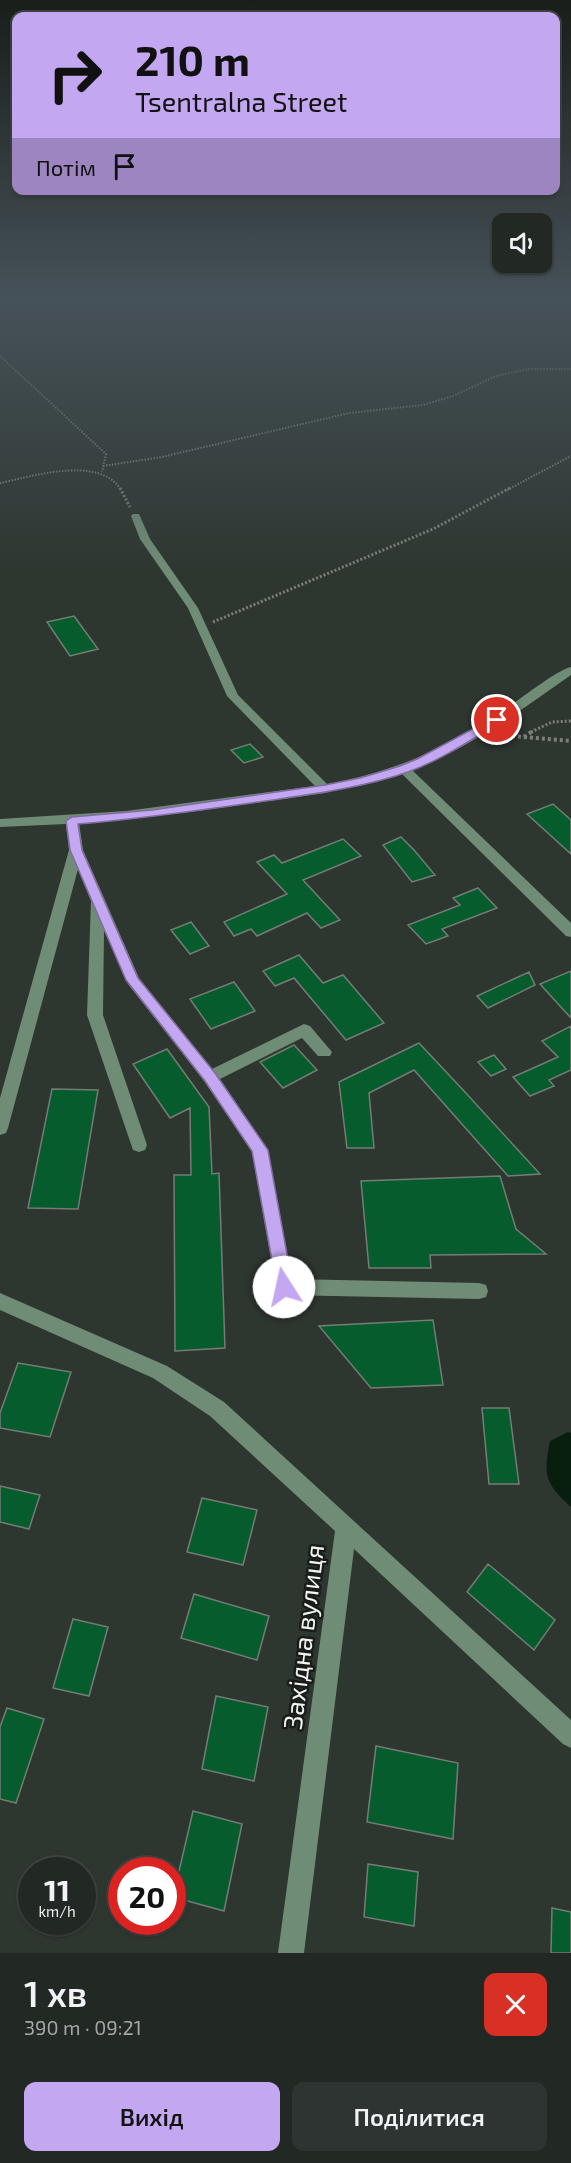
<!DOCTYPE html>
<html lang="uk">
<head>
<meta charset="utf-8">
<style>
  :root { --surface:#222824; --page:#2e3431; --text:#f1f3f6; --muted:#a2a6a6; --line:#3f4441; --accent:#c4a7f1 }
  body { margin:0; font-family:"Exo 2",sans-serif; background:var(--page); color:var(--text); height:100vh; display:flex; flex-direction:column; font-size:22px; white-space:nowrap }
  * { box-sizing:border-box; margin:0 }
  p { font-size:20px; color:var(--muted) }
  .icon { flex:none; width:33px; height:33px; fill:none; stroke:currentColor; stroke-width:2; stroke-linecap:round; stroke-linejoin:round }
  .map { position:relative; height:1953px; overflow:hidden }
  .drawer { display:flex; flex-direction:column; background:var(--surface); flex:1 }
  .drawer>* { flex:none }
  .hud { position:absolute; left:12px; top:12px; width:548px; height:183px; border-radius:12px; box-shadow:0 2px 4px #0004,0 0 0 2px var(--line); background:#c4a7f1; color:#111; overflow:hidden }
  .tools { position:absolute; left:492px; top:213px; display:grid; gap:12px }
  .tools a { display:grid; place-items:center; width:60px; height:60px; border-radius:12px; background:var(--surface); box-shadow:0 2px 4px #0004,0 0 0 2px var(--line); font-size:30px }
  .speed { position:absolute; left:18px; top:1857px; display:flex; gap:12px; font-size:30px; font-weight:700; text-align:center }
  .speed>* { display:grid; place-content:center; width:78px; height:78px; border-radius:50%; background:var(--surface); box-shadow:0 2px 4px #0004,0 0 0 2px var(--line); line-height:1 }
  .speed small { font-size:15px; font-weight:400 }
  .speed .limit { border:9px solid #d22; background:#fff; color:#111 }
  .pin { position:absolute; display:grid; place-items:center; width:51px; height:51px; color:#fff; margin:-26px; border:3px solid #fff; border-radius:50%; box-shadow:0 2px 6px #0007 }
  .me { position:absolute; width:66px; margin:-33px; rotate:350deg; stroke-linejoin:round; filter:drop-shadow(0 0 4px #0008) }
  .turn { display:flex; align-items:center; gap:21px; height:126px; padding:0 24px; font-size:27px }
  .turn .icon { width:78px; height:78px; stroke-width:2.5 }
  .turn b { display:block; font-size:42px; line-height:51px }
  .then { display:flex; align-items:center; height:57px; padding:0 24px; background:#0003; gap:12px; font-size:22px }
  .round { display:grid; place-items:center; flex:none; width:63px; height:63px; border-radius:12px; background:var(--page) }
  .headline { display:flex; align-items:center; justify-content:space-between; height:102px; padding:0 24px }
  h1 { font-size:36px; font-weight:600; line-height:45px }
  .cta { display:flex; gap:12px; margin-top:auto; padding:12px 24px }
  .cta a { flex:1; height:69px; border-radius:12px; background:var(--accent); color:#111; font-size:24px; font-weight:600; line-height:69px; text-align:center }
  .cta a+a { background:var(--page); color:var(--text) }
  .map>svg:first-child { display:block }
  .water { fill:#081f10 }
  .building { fill:#075c2e; stroke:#747c75; stroke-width:1.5 }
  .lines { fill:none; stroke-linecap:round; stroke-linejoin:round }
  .path-far2 { stroke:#7a817b; stroke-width:2; stroke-dasharray:1.5 1.5; stroke-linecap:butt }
  .path-far1 { stroke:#7a817b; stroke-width:3; stroke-dasharray:2 2; stroke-linecap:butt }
  .path { stroke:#7a817b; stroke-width:4; stroke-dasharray:3 3; stroke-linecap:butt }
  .minor { fill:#6f8d76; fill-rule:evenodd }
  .route { fill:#c4a7f1; stroke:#7f6d9d; stroke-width:1.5 }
  .labels { text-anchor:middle; stroke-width:5; stroke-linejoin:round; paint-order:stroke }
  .near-street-label { font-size:26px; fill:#f1f6f2; stroke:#191c19 }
</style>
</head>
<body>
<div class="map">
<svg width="571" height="1953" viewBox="0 0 571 1953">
  <rect width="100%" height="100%" fill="#2e3630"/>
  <path class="water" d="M568 1432 571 1433V1507C545 1484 543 1475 550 1441Z"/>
  <path class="building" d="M74 616 98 649 70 656 47 622Z
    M250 744 263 757 244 763 231 750Z
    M553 804 571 820V854L527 814Z
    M401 837 414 850 435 875 412 882 383 845Z
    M343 839 361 856 303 880 340 920 321 928 307 913 257 936 251 929 234 936 224 922 287 894 257 862 274 855 282 863Z
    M478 888 497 908 442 929 448 936 426 944 408 925 460 905 453 898Z
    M191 922 209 946 190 954 171 930Z
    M299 955 323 983 343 975 384 1023 346 1040 294 978 275 986 263 971Z
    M571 971V1018L540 984Z
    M529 972 535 985 488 1008 477 996Z
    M234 982 255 1011 211 1029 190 999Z
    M571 1026V1070L549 1080 554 1086 530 1096 513 1077 558 1057 542 1041Z
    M419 1043 464 1091 540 1174 508 1176 414 1070 369 1093 374 1148H347L339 1082Z
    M294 1045 317 1070 283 1088 260 1062Z
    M167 1049 209 1107 212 1174 219 1173 225 1348 175 1351 174 1175H191L190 1108 170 1118 133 1064Z
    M494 1055 506 1069 491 1076 478 1062Z
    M52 1089 98 1090 78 1209 28 1208Z
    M500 1176 516 1229 546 1254 430 1255 431 1268H369L361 1181Z
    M433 1320 443 1385 371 1388 319 1326Z
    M18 1363 71 1372 50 1437 0 1428V1413Z
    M482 1408H509L519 1484H489Z
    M0 1486 40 1495 29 1529 0 1522Z
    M202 1498 257 1510 243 1565 187 1552Z
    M488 1564 555 1620 534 1650 467 1592Z
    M194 1594 269 1616 257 1660 181 1638Z
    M73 1619 108 1627 89 1696 53 1688Z
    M216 1696 268 1707 254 1781 202 1769Z
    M7 1708 44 1719 16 1803 0 1799V1727Z
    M376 1746 458 1763 453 1839 367 1822Z
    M193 1811 242 1824 224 1911 173 1897Z
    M368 1864 418 1872 414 1926 364 1917Z
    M552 1908 571 1912V1953H551Z"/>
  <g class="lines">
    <path class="path-far2" d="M0 356 106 454 102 472
      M103 466 162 457 349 413 423 405 453 396 496 376 529 369H571
      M0 483C33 476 100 455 121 490
      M507 490 571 456"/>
    <path class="path-far1" d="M120 488 130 507
      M213 622 433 529 510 488
      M531 732 552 722 571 721"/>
    <path class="path" d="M500 735 571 741
      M524 737 534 730"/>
    <path class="minor" d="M133 514H139L150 539 198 608 238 695 327 784C388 773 442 751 494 717 512 706 554 671 571 667V675C520 711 470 747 412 770L571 923V937L566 936 402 774 325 793 190 812 79 823 83 850 139 978 212 1069 304 1024 310 1026 332 1052 330 1056H318L302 1038 220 1079 268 1150 292 1279 479 1283 486 1285 488 1291 486 1297 479 1299 284 1295 277 1293 252 1152 204 1081 128 984 104 930 103 1015 147 1145 145 1150 139 1152 133 1150 87 1015 91 901 78 869 8 1128 6 1133 0 1135V1098L69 850 66 824 0 827V819L126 811 315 786 227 696 188 608 140 539 131 516Z
      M0 1293 167 1366 224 1402 571 1720V1748L563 1744 354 1549 304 1953H278L335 1531 210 1416 153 1378 0 1310Z"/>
  </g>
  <linearGradient id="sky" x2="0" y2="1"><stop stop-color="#191e1a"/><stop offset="0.52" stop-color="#465259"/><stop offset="1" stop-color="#465259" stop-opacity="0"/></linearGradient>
  <rect width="571" height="574" fill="url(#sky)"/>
  <path class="route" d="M497 716 502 720 501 722C471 740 441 760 408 772 362 788 313 794 265 801 202 810 141 819 78 824L82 850 138 978 215 1073 268 1150 293 1287 290 1293 284 1295 278 1293 252 1151 205 1081 126 980 70 850 66 821 72 817 152 810 325 785 360 778 400 766 417 759Z"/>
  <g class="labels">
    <g class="near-street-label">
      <text transform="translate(304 1637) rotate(-83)" y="9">Західна вулиця</text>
    </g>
  </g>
</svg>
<div class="tools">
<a><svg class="icon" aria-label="sound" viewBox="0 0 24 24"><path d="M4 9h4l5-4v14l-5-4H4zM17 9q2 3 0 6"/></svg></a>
</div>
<div class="speed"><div>11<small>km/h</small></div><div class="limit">20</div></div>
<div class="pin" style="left:497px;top:720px;background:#d93025"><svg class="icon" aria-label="arrive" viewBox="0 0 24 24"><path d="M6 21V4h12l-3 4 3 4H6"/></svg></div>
<svg class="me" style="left:284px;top:1287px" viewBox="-20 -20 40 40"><circle r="19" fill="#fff"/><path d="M0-13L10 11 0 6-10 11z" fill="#c4a7f1"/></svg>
<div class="hud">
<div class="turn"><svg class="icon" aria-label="right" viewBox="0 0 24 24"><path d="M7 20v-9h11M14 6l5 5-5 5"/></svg><div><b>210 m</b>Tsentralna Street</div></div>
<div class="then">Потім<svg class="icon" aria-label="arrive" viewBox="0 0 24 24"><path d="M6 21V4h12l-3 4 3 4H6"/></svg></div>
</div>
</div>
<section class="drawer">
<div class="headline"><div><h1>1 хв</h1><p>390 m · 09:21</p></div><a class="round" style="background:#d93025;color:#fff"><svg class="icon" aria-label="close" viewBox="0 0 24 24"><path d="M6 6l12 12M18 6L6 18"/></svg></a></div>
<div class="cta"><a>Вихід</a><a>Поділитися</a></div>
</section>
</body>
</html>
